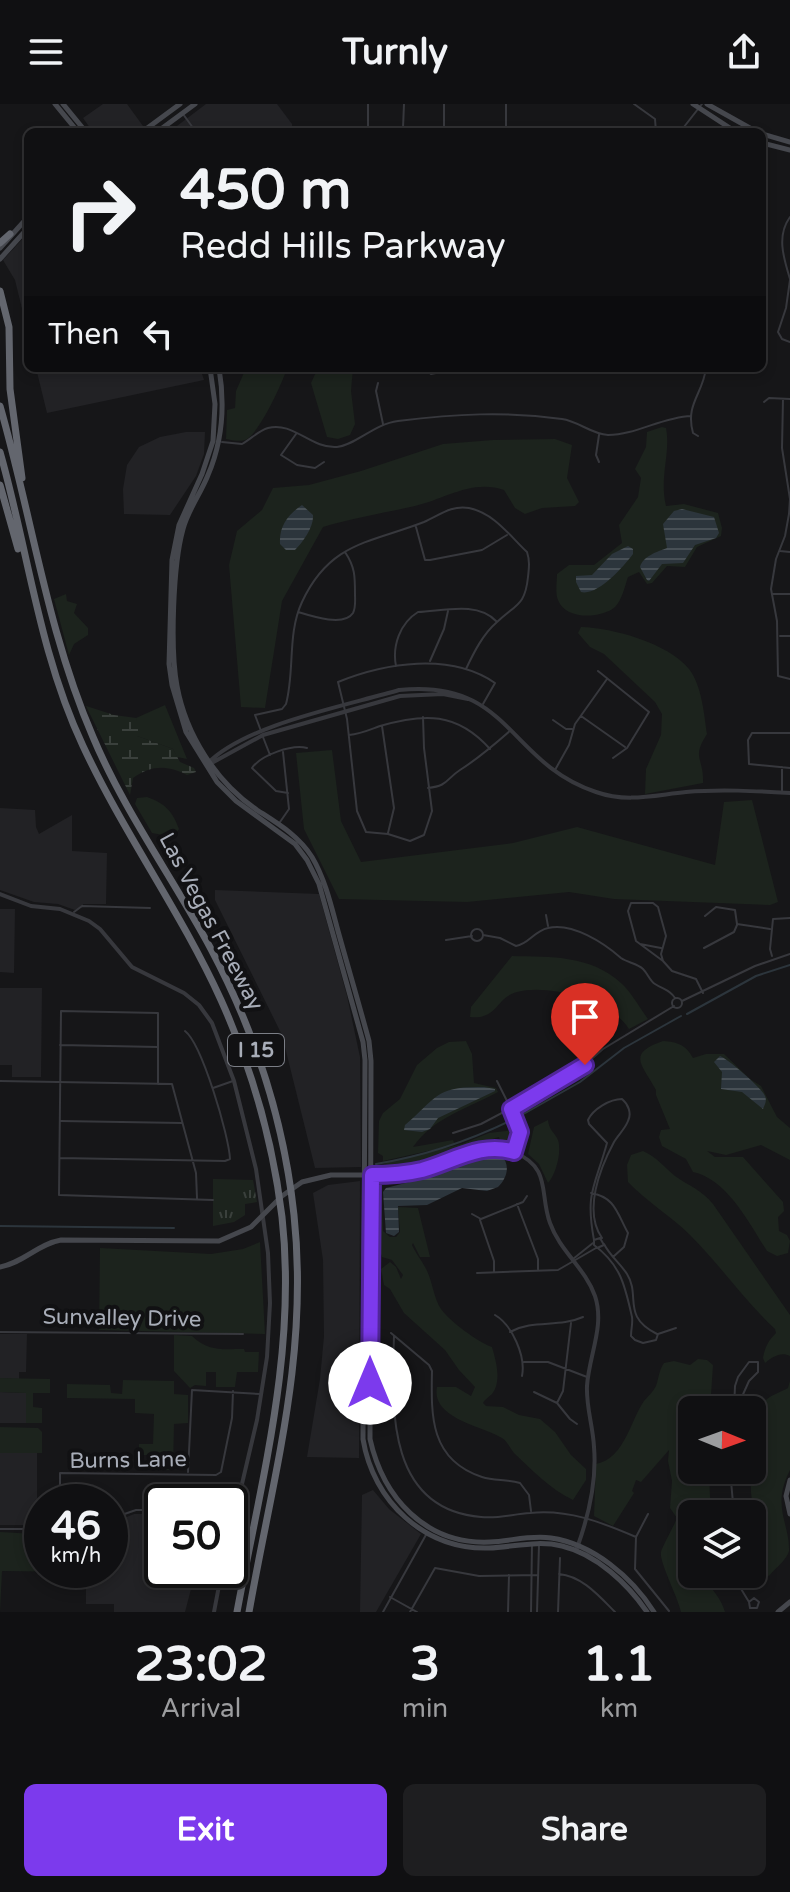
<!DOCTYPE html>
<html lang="en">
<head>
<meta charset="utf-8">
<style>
  :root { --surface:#101012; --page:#1e1e20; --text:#f1f3f6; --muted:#9c9d9f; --line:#303032; --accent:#7c3aed }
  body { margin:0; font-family:"Varela Round",sans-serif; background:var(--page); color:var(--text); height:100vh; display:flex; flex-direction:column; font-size:30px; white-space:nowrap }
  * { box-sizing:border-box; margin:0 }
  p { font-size:26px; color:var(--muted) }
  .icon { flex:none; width:44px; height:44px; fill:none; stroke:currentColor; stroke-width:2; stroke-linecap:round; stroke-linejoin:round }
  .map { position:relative; height:1508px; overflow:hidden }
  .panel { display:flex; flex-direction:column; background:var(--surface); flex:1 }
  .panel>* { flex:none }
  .banner { position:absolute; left:24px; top:24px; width:742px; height:244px; border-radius:12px; box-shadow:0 4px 12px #0003,0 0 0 2px var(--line); background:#101012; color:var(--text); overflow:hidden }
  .needle { width:52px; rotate:91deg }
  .buttons { position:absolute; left:678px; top:1292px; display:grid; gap:16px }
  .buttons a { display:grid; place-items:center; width:88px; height:88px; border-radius:12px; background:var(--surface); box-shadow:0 4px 12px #0003,0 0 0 2px var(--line); font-size:40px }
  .speed { position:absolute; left:24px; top:1380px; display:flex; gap:16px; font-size:40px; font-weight:700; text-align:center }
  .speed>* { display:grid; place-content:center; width:104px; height:104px; border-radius:50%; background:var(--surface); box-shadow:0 4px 12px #0003,0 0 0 2px var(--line); line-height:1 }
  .speed small { font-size:20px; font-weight:400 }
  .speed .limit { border:4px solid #111; border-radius:12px; background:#fff; color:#111 }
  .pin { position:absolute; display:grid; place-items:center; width:68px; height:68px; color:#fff; margin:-82px -34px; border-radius:50% 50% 50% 0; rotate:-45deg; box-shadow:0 0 8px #0007 }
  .pin .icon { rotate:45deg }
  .me { position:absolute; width:88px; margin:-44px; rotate:0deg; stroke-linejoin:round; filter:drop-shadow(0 0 6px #0008) }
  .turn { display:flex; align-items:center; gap:28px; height:168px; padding:0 24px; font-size:36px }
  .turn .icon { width:104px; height:104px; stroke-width:2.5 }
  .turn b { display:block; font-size:56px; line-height:68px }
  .then { display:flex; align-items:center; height:76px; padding:0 24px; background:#0003; gap:16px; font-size:30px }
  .eta { display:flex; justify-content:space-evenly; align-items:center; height:136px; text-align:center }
  .eta b { font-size:48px; font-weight:700; line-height:56px }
  .action { display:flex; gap:16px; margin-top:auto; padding:16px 24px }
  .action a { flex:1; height:92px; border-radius:12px; background:var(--accent); color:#fff; font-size:32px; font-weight:700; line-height:92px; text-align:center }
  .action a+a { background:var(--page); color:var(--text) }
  header { display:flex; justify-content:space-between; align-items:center; height:104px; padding:0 24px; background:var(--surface); font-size:36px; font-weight:700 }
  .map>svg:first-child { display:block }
  .built { fill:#222225 }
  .grass { fill:#1c231d }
  .wetland { fill:url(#wetland-marsh) }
  .park { fill:url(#park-tufts) }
  .water { fill:url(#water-rules) }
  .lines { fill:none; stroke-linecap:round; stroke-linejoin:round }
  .stream { stroke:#2c353c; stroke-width:2 }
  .minor { stroke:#37383d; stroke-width:2 }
  .tertiary { stroke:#37383d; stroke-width:4 }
  .secondary { stroke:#45474d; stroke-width:5 }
  .motorway { stroke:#63666e; stroke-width:7 }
  .route-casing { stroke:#51269a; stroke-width:20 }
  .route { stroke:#7c3aed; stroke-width:14 }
  .labels { text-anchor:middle; stroke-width:8; stroke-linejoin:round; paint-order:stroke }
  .shield { fill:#111113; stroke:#7b7e86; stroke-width:2 }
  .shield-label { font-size:20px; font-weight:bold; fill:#a8adb8 }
  .street-label { font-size:22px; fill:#a8adb8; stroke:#111113 }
</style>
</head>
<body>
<header><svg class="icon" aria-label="menu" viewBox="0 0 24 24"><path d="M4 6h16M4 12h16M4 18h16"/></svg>Turnly<svg class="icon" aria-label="share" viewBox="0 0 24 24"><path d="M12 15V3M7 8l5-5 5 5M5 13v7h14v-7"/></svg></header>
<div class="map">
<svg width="790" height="1508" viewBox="0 0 790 1508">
  <defs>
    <pattern id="wetland-marsh" width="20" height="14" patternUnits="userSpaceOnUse" patternTransform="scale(2)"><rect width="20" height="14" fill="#1c231d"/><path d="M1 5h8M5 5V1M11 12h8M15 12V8" fill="none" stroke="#3a403c"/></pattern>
    <pattern id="park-tufts" width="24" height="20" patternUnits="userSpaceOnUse" patternTransform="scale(2)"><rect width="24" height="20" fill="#1c231d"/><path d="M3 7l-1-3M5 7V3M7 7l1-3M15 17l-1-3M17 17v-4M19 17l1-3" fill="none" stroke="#3a403c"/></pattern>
    <pattern id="water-rules" width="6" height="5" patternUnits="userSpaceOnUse" patternTransform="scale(2)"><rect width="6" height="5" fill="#2c353c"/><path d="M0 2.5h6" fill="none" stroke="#485056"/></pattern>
  </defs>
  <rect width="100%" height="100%" fill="#161618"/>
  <path class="built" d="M103 0H127L143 22 135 28H93L83 14Z
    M206 0H277L292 20V28H169Z
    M28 129V229L15 176 3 156Z
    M36 264H200L204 276 47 309Z
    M186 328H205L204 350 196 372 170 411 124 410 123 385 127 361 139 343 160 333Z
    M0 704 35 706 36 723 39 730 72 711V747L107 749 106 800H83V803L75 806 58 800 34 798 0 786Z
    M215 786 319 790 347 892 360 953 361 1063 315 1064 282 931 215 796Z
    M0 805H15L14 869 0 868Z
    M0 884H42L41 973H12V961H0Z
    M360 1077 359 1354 307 1353 320 1275 324 1232 323 1156 313 1089 328 1081Z
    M0 1230H27L26 1268H19V1275L0 1274Z
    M0 1288 26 1289V1319H0Z
    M0 1349H37V1421H0Z
    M373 1386 389 1405 421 1430 376 1508H360L362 1391Z
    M134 1410H162V1466H196L185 1508H114V1500H86V1466H110V1420Z"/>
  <path class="grass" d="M246 264H287C283 278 258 332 245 336 239 338 231 336 226 335L227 306 235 304 236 287Z
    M318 264H353L351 287 355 320 350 331 338 335 327 333 311 279Z
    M662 323 666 324C671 349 659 373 666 402L684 400 718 409 722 424 721 432 697 443 685 463 667 462 652 479 647 480 639 468 628 473C625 482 622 496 615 503 601 515 565 516 558 496 555 489 557 478 557 470L569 461H594L622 439 619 421 638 393 641 374 635 365 646 343 647 328Z
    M555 335 572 341 567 374 579 398 575 402 542 404 525 410 515 404 504 386C472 375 445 395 415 402 384 409 353 414 323 423L282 497 265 604 241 603 229 461 237 427 262 406 273 384 309 381 361 367 443 340 493 336Z
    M66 490 67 497 77 500 74 509 88 524V531L74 540 69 551 54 495Z
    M581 523C613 524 668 539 689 565 702 582 704 610 707 630 691 655 704 653 703 679L645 690 646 665 661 631 662 610 655 598 604 550 590 543 578 529Z
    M165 601 187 655 177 653 173 645 137 632 136 614Z
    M332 646 341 717 361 758 513 739 577 723 715 761 724 698 752 696 778 798 770 801 614 795 569 788 467 798 339 795 304 725 296 649Z
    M147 693C165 699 173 708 179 725L174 733 152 729 135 700 137 694Z
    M512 852C552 853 590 851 621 879 631 888 640 904 648 915L629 925C612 897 549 879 517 888 496 893 498 916 470 913L471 903Z
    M466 937 472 950 474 979 496 984 498 988C467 1005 434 1013 413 1043L453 1036 455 1041 383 1057V1052L378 1049 379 1017 383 1009 400 995 417 961 437 944 449 938Z
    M663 937C678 938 686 941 693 954L706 950H724L750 975 761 982 777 1013 790 1024V1056L761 1041 726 1051 707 1047 715 1053H743L783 1098 784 1107 778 1113 779 1127 787 1131 790 1137 788 1149 777 1152 767 1147C749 1119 727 1075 693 1068L686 1055 662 1042 659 1033 661 1026 670 1025 656 991V986C642 960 626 950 663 937Z
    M548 1016C549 1025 552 1026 557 1034 563 1044 556 1071 548 1079L539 1060 528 1050 534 1023Z
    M514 1026 507 1037 500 1036 499 1033C461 1045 423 1065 382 1065L383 1061 390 1057 462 1040 489 1029Z
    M643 1047C657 1053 664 1063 675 1072 689 1082 702 1086 713 1100L790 1211V1252C781 1247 772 1253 765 1259L763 1254C765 1243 768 1237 776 1229L775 1225C744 1196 720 1161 690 1131 671 1112 647 1098 628 1078L627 1061 631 1051Z
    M375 1083H381L383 1127 390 1133H396L400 1128 398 1103 418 1104 430 1153H420L413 1139 412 1141C416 1150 421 1155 425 1163 432 1174 433 1193 441 1205 449 1217 478 1238 492 1243 496 1257 502 1277 492 1290 489 1293 485 1295 483 1299L486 1302 503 1303 519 1311 540 1315 555 1328 571 1351 586 1365V1376L573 1396C550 1385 532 1366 514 1349 510 1344 507 1337 502 1334 484 1322 431 1315 437 1283H456L471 1292 475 1283 459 1266 445 1246 404 1209 390 1185 384 1181 381 1165 390 1158 396 1163 401 1175 403 1171 392 1156 382 1153 379 1145Z
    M260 1138 265 1230 99 1226 100 1144 211 1150 243 1145Z
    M174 1231 192 1232C209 1248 222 1245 244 1245L245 1248H259L258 1268H237L235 1283H216V1268H206V1282L195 1281 190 1284 174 1267Z
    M698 1255 707 1256 713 1261 710 1306H692V1366H709L710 1393 715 1410H692C692 1431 689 1451 692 1470 706 1475 721 1493 725 1508H681C678 1493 659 1458 661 1448 662 1443 674 1422 677 1414L670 1404 672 1377 668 1357 669 1346 641 1378 636 1376 632 1387 634 1389 613 1422 594 1412 596 1360C625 1354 630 1317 644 1297 648 1292 653 1288 656 1282 659 1273 659 1266 664 1259L674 1257 690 1261Z
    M0 1274 50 1275V1289H33V1303L42 1304V1319H26V1289L0 1288Z
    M123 1276 174 1277V1290L188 1291V1319L174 1320 173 1366H154V1351H139V1340H153L154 1310 135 1309V1295L67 1294V1280L110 1281 111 1289 122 1290Z
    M790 1277V1366C771 1403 790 1419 789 1447 787 1456 775 1464 769 1472L759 1465C761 1433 748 1400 751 1366 752 1354 757 1340 760 1326 762 1317 759 1302 766 1296 771 1291 781 1288 788 1284Z
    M0 1323 38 1324 42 1328V1349H0Z
    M0 1428 35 1430 36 1442 42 1430V1466L86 1468 2 1467 0 1508Z"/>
  <path class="wetland" d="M86 602 114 611 136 614 139 625 137 632 173 645 180 658 194 664 196 668 187 671C167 661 151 661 133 674L130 691Z"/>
  <path class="park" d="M213 1075 253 1076 257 1098 245 1100V1111L234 1118 213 1122Z"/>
  <path class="water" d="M302 401 313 411C314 423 303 438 295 446H286L280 440C279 423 287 411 302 401Z
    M682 405 714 413 719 429 716 434 695 441 683 459 662 460 649 477 647 476 640 463C643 452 657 448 667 444L663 420 674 407Z
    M628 442 633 445V450C623 463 598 492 581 488L576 478V472L592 471 612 450Z
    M720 952C728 955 762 984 765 992 767 997 765 1000 763 1005L742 988 721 985 722 968 714 958Z
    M484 983 495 985V987L438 1014 430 1025 422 1028 404 1026 405 1021C438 993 435 982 484 983Z
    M491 1050 501 1051C511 1061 507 1074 498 1083L487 1087 462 1084 427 1101 398 1102 399 1128 394 1132 386 1129 383 1088 386 1084 429 1073Z"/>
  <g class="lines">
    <path class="stream" d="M687 910 756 872 790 861
      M520 1012 580 978 624 944 681 912
      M376 1060C425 1052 467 1038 512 1016
      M0 1122 174 1124"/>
    <path class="minor" d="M404 0 403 24 593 28
      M634 0 655 15 656 28
      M183 10 196 28
      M444 24V0
      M506 25V0
      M368 28V0
      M680 28 702 0
      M790 113C776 132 784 155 790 175
      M790 176 786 204 778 228 782 235 790 238
      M424 264 431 270 460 264
      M673 264 675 267
      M378 279 376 287 383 320
      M783 295 782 344 790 395 789 410 785 432 776 455 771 485 777 517 778 572 790 575
      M764 298 769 294 790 295
      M296 330 281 351 297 361 315 364 324 358
      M698 332 693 329C685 300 703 290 706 264
      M222 338 242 340C251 335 258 327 268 324 293 317 311 345 337 343 356 341 374 320 398 317 455 310 505 307 562 315 578 317 591 330 608 331 636 331 662 313 691 312
      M599 358 596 351 599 331
      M416 423 425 456H430L482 446 507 431
      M780 447 790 448
      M773 490H790
      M298 508C311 512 344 523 353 509 356 503 355 496 355 490 355 472 355 463 345 448
      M780 532H790
      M430 557 444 525 448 507
      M396 562C392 542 400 519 418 508 443 507 477 497 496 517
      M598 567 649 608 627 644 613 654
      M581 612 625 643
      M423 613 424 644 432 707 424 731 410 737 388 730 366 728 357 707 347 615 338 578C385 559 450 548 495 579L483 600
      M553 616 566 625H572
      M382 622 394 704 388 729
      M261 627 255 611 282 605 286 600C295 567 287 530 302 498 330 438 370 439 424 418 440 411 451 401 469 404 494 409 510 432 527 448 530 457 529 464 528 473 525 502 516 500 497 518 483 530 474 548 466 565
      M790 629H752L748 636 749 660 790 664
      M349 631C361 630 369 626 380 622 424 609 457 608 490 645
      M263 633 270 651
      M555 666 569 641 575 620 607 575
      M428 684C448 682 446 675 460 666 479 654 494 641 511 626
      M782 687V663
      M288 689 276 687 252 664C261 651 292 640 307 644
      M280 718 289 705 283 648
      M74 808 82 802 150 804
      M546 811 548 822
      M705 812 716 803 735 806 737 820
      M737 820 770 825
      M471 831a6 6 0 1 1 12 0a6 6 0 1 1-12 0Z
      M483 831 500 834 516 842C529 840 534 827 548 824 572 818 604 839 621 854 628 859 637 859 643 865 648 870 650 877 655 880 664 886 669 885 675 894
      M446 836 472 832
      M640 840 661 844
      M704 844 734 828 737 821
      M772 852 770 845 773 815 790 814
      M663 857 636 837 628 807 631 799H653L658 803 666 832 661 850 663 857 672 867 696 875 703 889
      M672 899a5 5 0 1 1 10 0a5 5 0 1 1-10 0Z
      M682 897 755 862 790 850
      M60 941 158 943
      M0 977 172 980 196 1069 197 1094
      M497 977 520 1023 514 1047
      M158 980V909L61 907 59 1091 213 1096
      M213 984 233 977
      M61 1017 182 1019
      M453 1029 481 1020 573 971 603 945 674 902
      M60 1054 225 1057 230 1055C229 1032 202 940 185 927
      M591 1089C615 1093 617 1109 628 1129L624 1143 613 1153
      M517 1100 538 1155V1165
      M472 1110 481 1115 523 1098 527 1092
      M480 1116 494 1157V1167
      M594 1136C585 1088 595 1083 607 1039L589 1020 588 1016C593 1005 610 995 622 995 628 1000 632 1009 628 1017 625 1025 618 1031 614 1038 600 1064 583 1107 602 1134
      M604 1140C610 1152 620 1159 627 1170 641 1192 621 1212 657 1230
      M597 1144 604 1141 600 1134 594 1136V1141C621 1161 625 1182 632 1213 633 1219 631 1225 631 1232L635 1236 643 1239 656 1236 658 1230 676 1224
      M573 1155 593 1139
      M477 1169 558 1166 596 1144
      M495 1211C512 1221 526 1252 522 1272
      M0 1228 243 1230
      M510 1228C534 1215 558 1224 583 1213
      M391 1229 429 1261 432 1267C431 1312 430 1356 482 1373 494 1377 507 1375 520 1379L529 1391 531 1407
      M394 1232C392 1301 385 1405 481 1413 498 1415 513 1410 530 1409 568 1405 601 1418 636 1433
      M524 1258H548L587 1273
      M534 1288 557 1299 570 1315 577 1320
      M557 1299 563 1287 571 1219
      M734 1306 735 1282 738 1273 749 1258H758V1268L749 1277 736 1306
      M730 1366 734 1410
      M188 1368 192 1286 260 1290
      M60 1398V1369L216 1371 221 1368 232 1314 233 1287
      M648 1410 636 1433 635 1465 669 1507
      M110 1415 136 1406H162
      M0 1425H42
      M559 1470C582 1472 599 1492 615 1508
      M732 1470 749 1498
      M390 1493 417 1508
      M754 1494 759 1498 757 1504H750L749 1498Z
      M383 1508 427 1429
      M410 1508 435 1464 479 1472 538 1471
      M508 1508 509 1471
      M531 1508 532 1440
      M537 1508 539 1441
      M558 1508 560 1454"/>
    <path class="tertiary" d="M208 659C247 620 345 602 399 586 510 574 508 659 596 688 627 699 655 691 686 688 720 685 756 687 790 689
      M208 661 263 631 400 592 443 590 468 595
      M0 790 31 802 60 805 89 817 100 825 132 863 184 889 199 901 212 919 234 977 256 1065 268 1149 270 1199 267 1253 257 1316 230 1431
      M372 1071C388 1070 404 1070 420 1066 450 1059 483 1035 514 1048 552 1064 539 1089 550 1119 560 1147 585 1164 595 1192 605 1222 589 1251 587 1282 586 1303 593 1322 594 1343 597 1378 589 1411 577 1444
      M214 1508 222 1466"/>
    <path class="secondary" d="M55 0 78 28
      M63 0 86 28
      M693 0 736 28
      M707 0 757 28
      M142 28 180 0
      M157 28 195 0
      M762 30 790 38
      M762 39 790 46
      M0 144 28 113
      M0 155 28 124
      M210 264 215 300 213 337 202 370 179 421 172 456 169 560 172 581 186 628 217 678 236 697 295 740 307 756 319 780 363 938 365 956 363 1335C373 1397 424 1446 489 1444 514 1443 537 1436 562 1442 596 1450 628 1480 647 1508
      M219 264C225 300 223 336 208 371 201 389 188 406 183 425 173 461 170 545 177 582 186 631 216 678 257 706 277 719 298 731 312 753 325 775 331 801 338 827 348 863 359 900 369 937L371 957 370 1335C383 1393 425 1441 490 1438 511 1437 530 1431 551 1434 593 1440 632 1473 654 1508
      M0 1163C23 1159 38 1140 61 1136L219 1137 251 1123 282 1092 302 1078 331 1071H367
      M790 1376 786 1392 790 1410
      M778 1508 790 1498"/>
    <path class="motorway" d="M0 139 10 130
      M0 187 9 223 10 285 22 374
      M0 302C32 413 47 527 93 633 124 707 173 774 211 845 255 928 284 1017 294 1111 309 1252 273 1372 249 1508
      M0 348C28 446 39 549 83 642 124 730 181 808 221 896 252 965 273 1038 282 1113 297 1248 261 1377 237 1508
      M0 381 18 445"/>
  </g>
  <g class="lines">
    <defs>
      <path id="route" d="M370 1279 372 1071C389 1071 405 1070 422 1066 452 1058 482 1037 514 1048L520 1028 511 1005 585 961"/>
    </defs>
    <use href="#route" class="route-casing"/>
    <use href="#route" class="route"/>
  </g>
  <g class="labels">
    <rect class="shield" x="228" y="930" width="56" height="32" rx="6"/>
    <g class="shield-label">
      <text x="256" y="953">I 15</text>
    </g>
    <g class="street-label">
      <text transform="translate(212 817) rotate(62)" y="8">Las Vegas Freeway</text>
      <text transform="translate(122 1213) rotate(1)" y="8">Sunvalley Drive</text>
      <text transform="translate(128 1355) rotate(-1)" y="8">Burns Lane</text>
    </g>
  </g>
</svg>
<div class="buttons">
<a><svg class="needle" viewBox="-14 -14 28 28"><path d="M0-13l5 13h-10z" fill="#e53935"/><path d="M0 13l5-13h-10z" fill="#9c9d9f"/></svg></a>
<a><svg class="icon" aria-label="layers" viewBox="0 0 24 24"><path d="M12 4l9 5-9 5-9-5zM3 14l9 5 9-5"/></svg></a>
</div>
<div class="speed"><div>46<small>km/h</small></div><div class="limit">50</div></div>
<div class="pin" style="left:585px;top:961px;background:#d93025"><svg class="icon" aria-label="arrive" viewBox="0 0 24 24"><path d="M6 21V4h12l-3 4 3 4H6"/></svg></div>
<svg class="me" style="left:370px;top:1279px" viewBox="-20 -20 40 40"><circle r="19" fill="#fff"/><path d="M0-13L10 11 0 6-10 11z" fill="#7c3aed"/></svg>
<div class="banner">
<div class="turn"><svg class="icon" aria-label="right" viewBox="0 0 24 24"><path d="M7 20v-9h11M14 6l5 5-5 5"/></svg><div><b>450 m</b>Redd Hills Parkway</div></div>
<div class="then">Then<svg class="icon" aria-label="left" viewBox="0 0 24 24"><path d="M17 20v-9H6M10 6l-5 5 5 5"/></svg></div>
</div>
</div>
<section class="panel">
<div class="eta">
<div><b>23:02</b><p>Arrival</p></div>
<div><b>3</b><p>min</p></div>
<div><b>1.1</b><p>km</p></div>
</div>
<div class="action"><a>Exit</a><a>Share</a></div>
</section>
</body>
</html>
